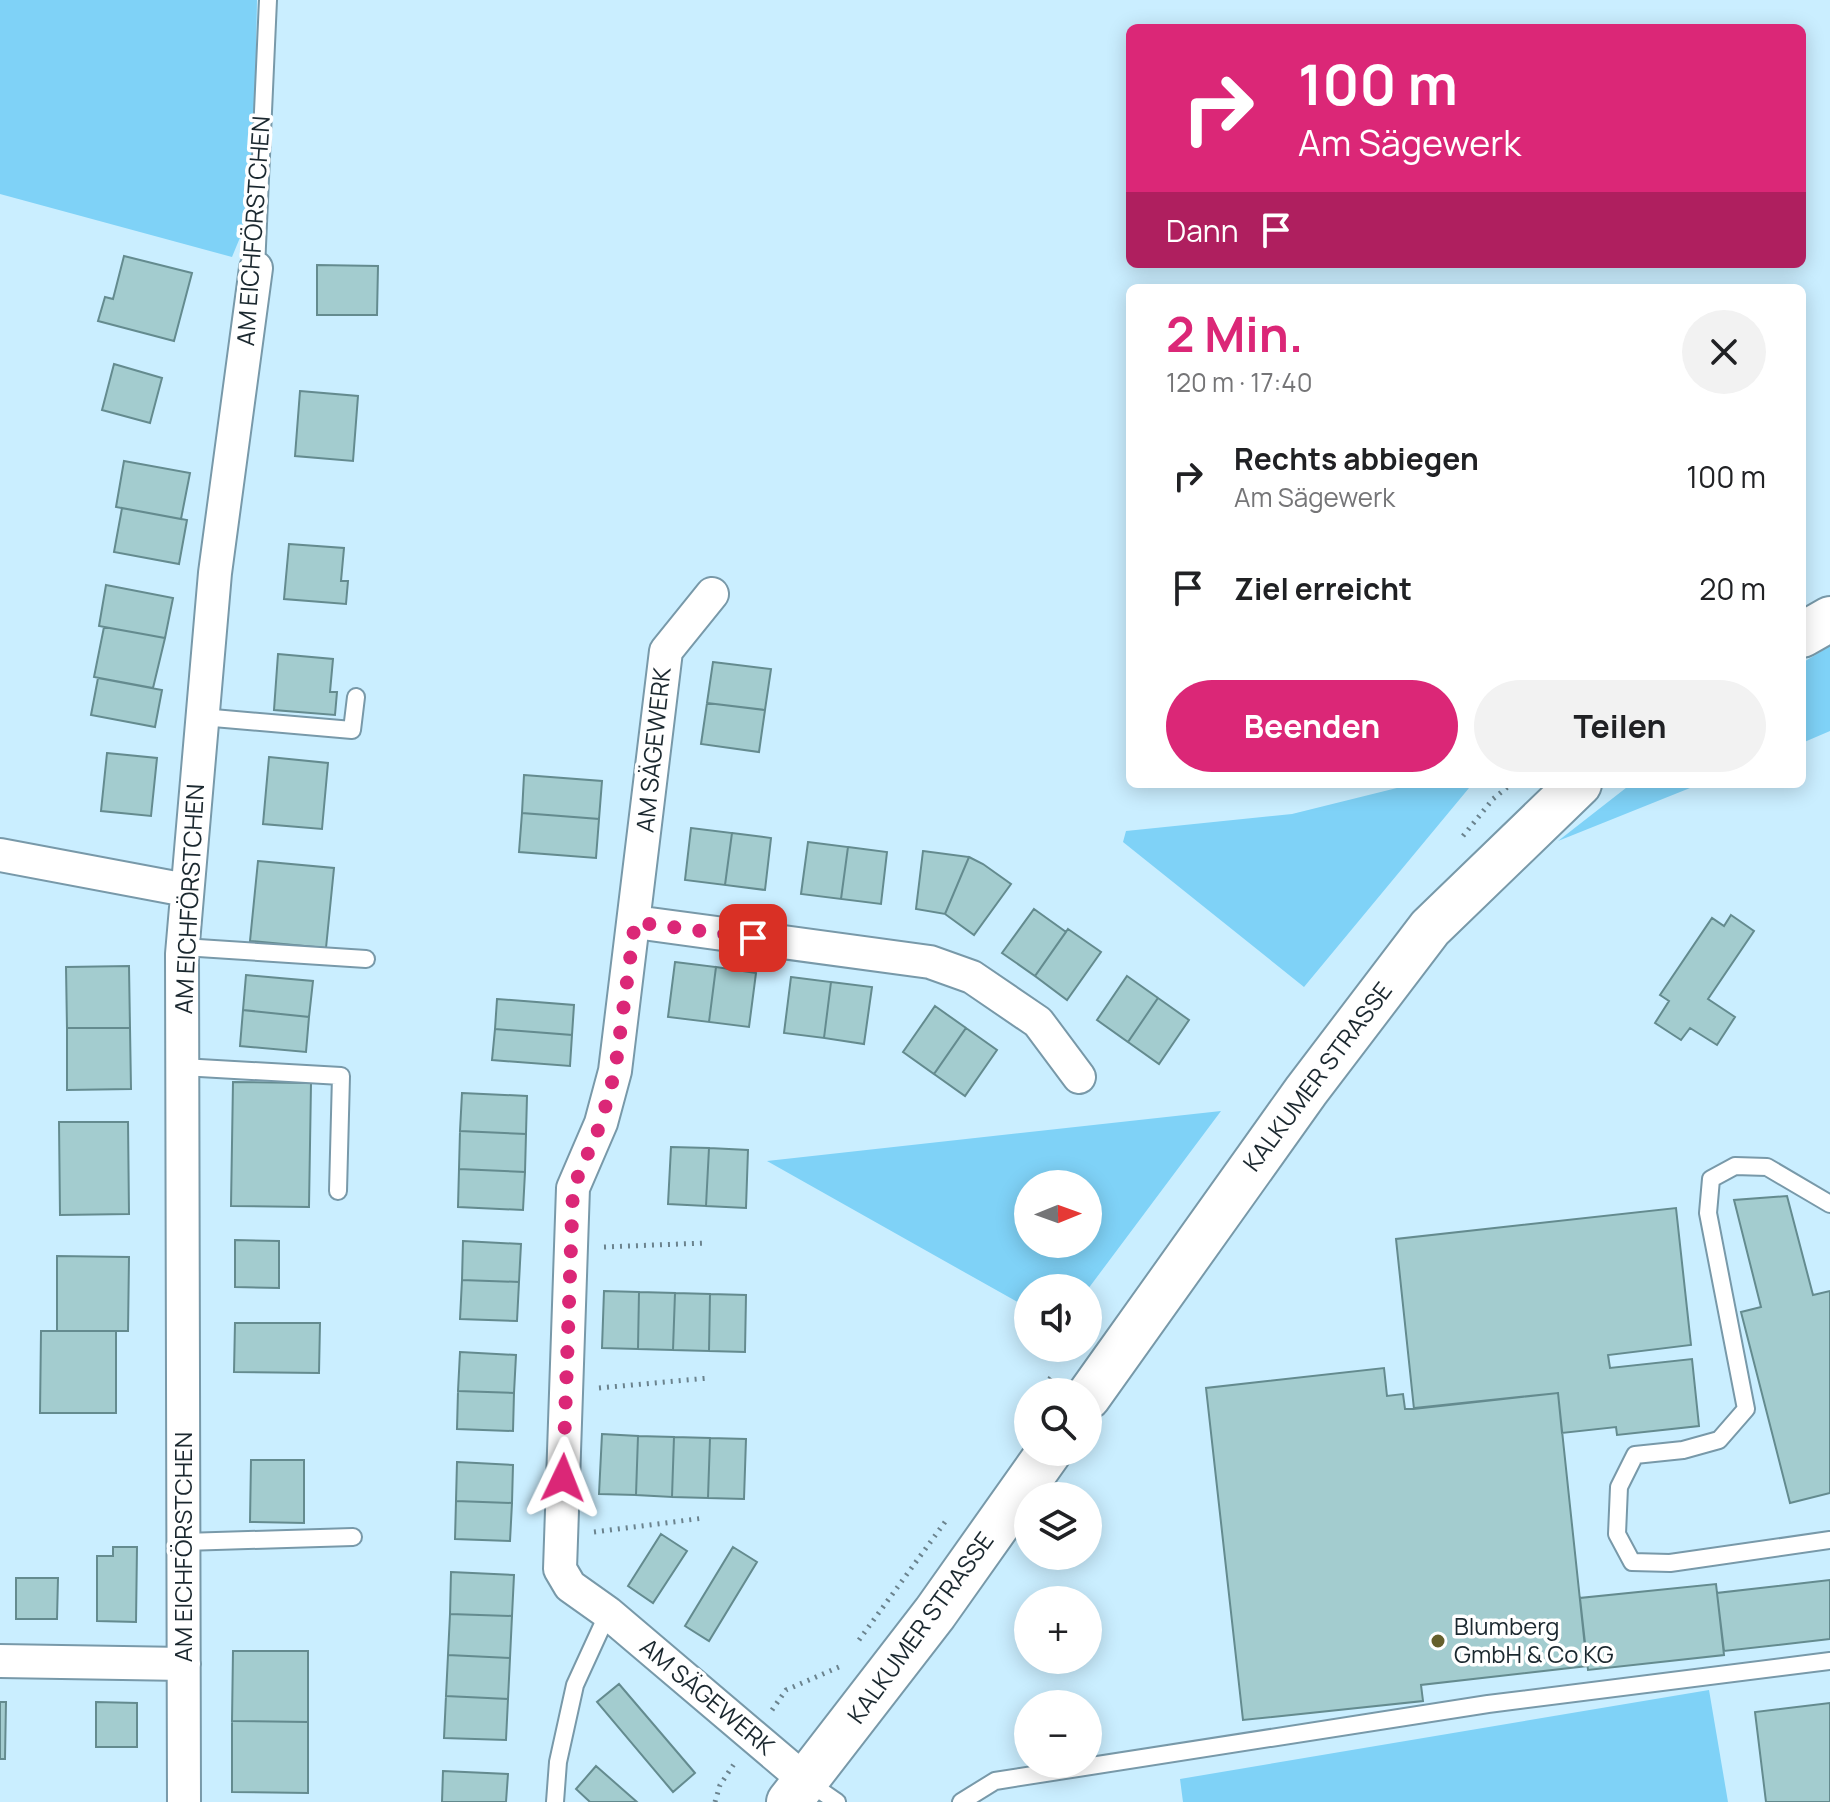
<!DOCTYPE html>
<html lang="de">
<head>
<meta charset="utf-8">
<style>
  :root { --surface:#fff; --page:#f2f2f2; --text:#202124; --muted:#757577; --accent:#db2777 }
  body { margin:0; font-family:Manrope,sans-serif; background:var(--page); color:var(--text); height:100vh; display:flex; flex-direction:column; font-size:30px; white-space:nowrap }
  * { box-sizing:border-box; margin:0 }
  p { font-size:26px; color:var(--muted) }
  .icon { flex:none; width:44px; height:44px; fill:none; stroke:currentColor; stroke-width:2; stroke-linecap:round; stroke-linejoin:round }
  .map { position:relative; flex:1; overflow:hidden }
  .panel { position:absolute; left:1126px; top:284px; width:680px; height:504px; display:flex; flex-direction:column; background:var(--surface); border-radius:12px; box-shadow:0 4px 20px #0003 }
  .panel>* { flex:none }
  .guide { position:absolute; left:1126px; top:24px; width:680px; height:244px; border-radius:12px; box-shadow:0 4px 20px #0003; background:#db2777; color:#fff; overflow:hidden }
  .needle { width:52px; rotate:89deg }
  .fabs { position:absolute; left:1014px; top:1170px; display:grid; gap:16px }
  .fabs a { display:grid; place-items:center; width:88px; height:88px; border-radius:50%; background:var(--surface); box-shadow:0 4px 20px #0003; font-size:40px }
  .pin { position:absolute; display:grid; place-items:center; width:68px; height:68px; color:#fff; margin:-34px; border-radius:16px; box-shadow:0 4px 12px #0006 }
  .me { position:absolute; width:88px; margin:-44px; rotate:2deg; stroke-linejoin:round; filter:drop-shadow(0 0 6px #0008) }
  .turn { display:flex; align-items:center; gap:28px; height:168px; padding:0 40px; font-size:36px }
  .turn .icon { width:104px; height:104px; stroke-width:2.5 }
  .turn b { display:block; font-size:56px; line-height:68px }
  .then { display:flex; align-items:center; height:76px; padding:0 40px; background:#0003; gap:16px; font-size:30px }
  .round { display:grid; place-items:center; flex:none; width:84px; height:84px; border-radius:42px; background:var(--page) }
  .headline { display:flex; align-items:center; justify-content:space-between; height:136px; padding:0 40px }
  h1 { font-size:48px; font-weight:700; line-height:60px; color:var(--accent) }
  .action { display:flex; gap:16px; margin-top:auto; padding:16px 40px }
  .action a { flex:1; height:92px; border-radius:48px; background:var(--accent); color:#fff; font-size:32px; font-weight:700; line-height:92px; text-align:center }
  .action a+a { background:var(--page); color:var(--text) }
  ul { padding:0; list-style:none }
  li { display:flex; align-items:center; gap:24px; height:112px; padding:0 40px }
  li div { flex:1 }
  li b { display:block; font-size:30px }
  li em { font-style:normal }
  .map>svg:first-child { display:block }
  .green { fill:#7fd2f7; fill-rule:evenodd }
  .building { fill:#a3cccf; stroke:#648b8f; stroke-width:2 }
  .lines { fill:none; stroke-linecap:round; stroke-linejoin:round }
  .lane-casing { stroke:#7899a9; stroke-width:20 }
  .street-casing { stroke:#7899a9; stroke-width:36 }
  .secondary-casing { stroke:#7899a9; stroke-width:48 }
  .path { stroke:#6b838e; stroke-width:5; stroke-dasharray:2 6; stroke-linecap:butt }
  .lane { stroke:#fff; stroke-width:16 }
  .street { stroke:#fff; stroke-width:32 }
  .secondary { stroke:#fff; stroke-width:44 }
  .route { stroke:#db2777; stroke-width:14; stroke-dasharray:0 25.2 }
  .poi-dot { fill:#655f2c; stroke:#fff; stroke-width:3 }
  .labels { text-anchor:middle; stroke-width:7; stroke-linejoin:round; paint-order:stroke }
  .street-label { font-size:24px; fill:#1b282f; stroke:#fff }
  .poi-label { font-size:24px; fill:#1b282f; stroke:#fff; text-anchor:start }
</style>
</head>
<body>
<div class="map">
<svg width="1830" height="1802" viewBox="0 0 1830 1802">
  <rect width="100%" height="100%" fill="#caeeff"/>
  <path class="green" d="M0 0H257L253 206 232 257 0 194Z
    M1830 646V731L1802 743V663Z
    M1413 784H1468L1469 788 1304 987 1123 842 1126 831 1292 814Z
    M1631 784H1700L1558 841Z
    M1221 1111 1088 1289 1028 1288V1308L767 1161ZM1088 1184V1244H1028V1184Z
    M1709 1690 1728 1802H1183L1180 1779Z"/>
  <path class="building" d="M124 256 192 273 174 341 98 321 105 297 113 299Z
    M317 265 378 266 377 315H317Z
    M114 364 162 378 150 423 102 410Z
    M300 391 358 396 353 461 295 456Z
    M124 461 190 473 181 519 116 507Z
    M122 508 187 520 179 564 114 552Z
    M289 544 344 548 341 581H348L346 604 284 599Z
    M106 585 173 598 165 638 99 626Z
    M104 627 165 638 153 688 94 677Z
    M278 654 333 659 330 692H337L335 715 274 710Z
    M713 662 771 669 765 710 707 703Z
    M98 678 162 690 155 727 91 715Z
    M707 703 765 710 759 752 701 744Z
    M107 753 157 758 151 816 101 811Z
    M269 757 328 763 322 829 263 824Z
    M524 775 602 781 599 819 522 813Z
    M522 813 599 819 596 858 519 852Z
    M691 828 732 833 725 885 685 880Z
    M732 833 771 838 765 890 725 885Z
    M808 842 848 847 841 899 801 894Z
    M848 847 887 852 881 904 841 899Z
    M923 851 969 857 945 914 916 909Z
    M969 857 983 864 1011 884 974 935 945 914Z
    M258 861 334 868 326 948 250 941Z
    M1034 909 1066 932 1035 976 1002 953Z
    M1731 915 1754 931 1708 999 1735 1017 1717 1045 1690 1028 1681 1040 1655 1023 1669 1001 1660 995 1712 918 1724 926Z
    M1068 929 1101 952 1067 1000 1035 976Z
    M675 962 716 967 709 1022 668 1017Z
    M129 966 130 1028H67L66 967Z
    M716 967 756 973 749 1027 709 1022Z
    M246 975 313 981 309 1017 243 1010Z
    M1127 976 1158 998 1128 1042 1097 1020Z
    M791 977 831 982 824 1038 784 1033Z
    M831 982 872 987 864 1044 824 1038Z
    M1158 998 1189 1020 1159 1064 1128 1042Z
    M497 999 574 1005 572 1035 495 1029Z
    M935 1006 966 1028 934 1074 903 1052Z
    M243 1010 309 1017 306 1052 240 1046Z
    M67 1028H130L131 1089 67 1090Z
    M966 1028 997 1050 965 1096 934 1074Z
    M495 1029 572 1035 570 1066 492 1060Z
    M233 1082 311 1083 309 1207 231 1206Z
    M462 1093 527 1096 526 1134 460 1131Z
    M59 1122H128L129 1214 60 1215Z
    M460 1131 526 1134 525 1172 459 1169Z
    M671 1147 709 1148 706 1206 668 1204Z
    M709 1148 748 1150 746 1208 706 1206Z
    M459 1169 525 1172 523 1210 458 1207Z
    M1787 1196 1813 1295 1830 1291V1493L1790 1503 1741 1312 1761 1307 1734 1200Z
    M1676 1208 1691 1345 1608 1355 1610 1368 1692 1359 1699 1426 1617 1435 1616 1427 1562 1433 1558 1393 1414 1409 1396 1239Z
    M235 1240 279 1241V1288L235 1287Z
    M463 1241 521 1244 519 1282 462 1280Z
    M57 1256 129 1257 128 1331H57Z
    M462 1280 519 1282 517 1321 460 1319Z
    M604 1291 639 1292 638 1349 602 1348Z
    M639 1292 675 1293 673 1350 638 1349Z
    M675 1293 710 1294 709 1351 673 1350Z
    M710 1294 746 1295 745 1352 709 1351Z
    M235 1323H320L319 1373 234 1372Z
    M41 1331H116V1413H40Z
    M460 1352 516 1355 514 1393 458 1391Z
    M1384 1368 1387 1396 1403 1394 1405 1409 1558 1393 1587 1666 1421 1685 1423 1701 1243 1720 1206 1388Z
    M458 1391 514 1393 513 1431 457 1429Z
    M602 1434 638 1436 636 1495 599 1494Z
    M638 1436 674 1437 672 1497 636 1495Z
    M674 1437 710 1438 708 1498 672 1497Z
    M710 1438 746 1439 744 1499 708 1498Z
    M251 1460H304V1523L250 1522Z
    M457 1462 513 1465 512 1503 456 1501Z
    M456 1501 512 1503 510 1541 455 1539Z
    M661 1534 687 1551 653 1603 628 1586Z
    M113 1547H137L136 1622 97 1621V1556H113Z
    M733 1547 757 1562 709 1641 685 1626Z
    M451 1572 514 1575 512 1616 450 1614Z
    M16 1578H58L57 1619H16Z
    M1830 1580V1639L1724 1651 1717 1593Z
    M1716 1584 1724 1655 1588 1670 1580 1598Z
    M450 1614 512 1616 510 1658 448 1655Z
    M233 1651H308V1722L232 1721Z
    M448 1655 510 1658 508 1699 446 1696Z
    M619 1684 695 1773 673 1792 597 1702Z
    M446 1696 508 1699 506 1740 444 1738Z
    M0 1702H6L5 1759H0Z
    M96 1702 137 1703V1747H96Z
    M1830 1703V1802H1766L1755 1712Z
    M232 1721 308 1722V1793L232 1792Z
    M596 1766 637 1802H590L576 1789Z
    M443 1771 508 1774 506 1802H442Z"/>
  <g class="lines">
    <defs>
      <path id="lane" d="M256 268 268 0
        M202 717 352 730 356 697
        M183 947 366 959
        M182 1067 341 1076 338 1191
        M1830 1204 1767 1167 1735 1166 1711 1179 1708 1213 1746 1409 1719 1440 1683 1450 1635 1455 1619 1487 1617 1534 1632 1562 1670 1563 1830 1540
        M184 1542 353 1537
        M808 1782 837 1802
        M555 1802 558 1762 575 1685 608 1613
        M961 1802 995 1781 1488 1704 1830 1661"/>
      <path id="street" d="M712 594 666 651 615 1071 601 1123 573 1188 560 1569 570 1586 608 1613 806 1781
        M0 855 186 890
        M635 922 930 962 972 977 1038 1022 1079 1077
        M0 1661 184 1664
        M184 1802 182 954 215 573 256 268"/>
      <path id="secondary" d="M1802 635 1830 619
        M1088 1397 1306 1091 1430 928 1579 784
        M789 1802 935 1613 1049 1452"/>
    </defs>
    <use href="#lane" class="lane-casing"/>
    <use href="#street" class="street-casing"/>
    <use href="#secondary" class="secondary-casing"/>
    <path class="path" d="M1463 836 1493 799 1511 784
      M604 1247 706 1243
      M599 1388 709 1378
      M1040 1392 1051 1377
      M1017 1424 1028 1409
      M594 1532 704 1518
      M859 1640 945 1522
      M772 1710 786 1690 839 1667
      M715 1802 720 1785 734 1764"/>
    <use href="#lane" class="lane"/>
    <use href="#street" class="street"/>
    <use href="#secondary" class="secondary"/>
  </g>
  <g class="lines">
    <path class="route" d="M563 1478 573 1188 601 1123 615 1071 635 922 753 938"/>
  </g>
  <circle class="poi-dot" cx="1438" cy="1641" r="8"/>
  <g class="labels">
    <g class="street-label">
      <text transform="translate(254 231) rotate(-86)" y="8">AM EICHFÖRSTCHEN</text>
      <text transform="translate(654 750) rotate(-84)" y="8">AM SÄGEWERK</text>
      <text transform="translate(190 899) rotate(-87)" y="8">AM EICHFÖRSTCHEN</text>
      <text transform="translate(1318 1077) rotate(-53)" y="8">KALKUMER STRASSE</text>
      <text transform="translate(184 1547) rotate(-90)" y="8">AM EICHFÖRSTCHEN</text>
      <text transform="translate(921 1628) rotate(-54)" y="8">KALKUMER STRASSE</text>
      <text transform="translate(707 1697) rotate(40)" y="8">AM SÄGEWERK</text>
    </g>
    <g class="poi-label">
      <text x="1454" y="1635">Blumberg<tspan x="1454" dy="28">GmbH &amp; Co KG</tspan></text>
    </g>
  </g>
</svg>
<div class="fabs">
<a><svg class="needle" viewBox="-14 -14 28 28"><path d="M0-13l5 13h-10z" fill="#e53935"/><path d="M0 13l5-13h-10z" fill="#757577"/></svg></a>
<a><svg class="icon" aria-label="sound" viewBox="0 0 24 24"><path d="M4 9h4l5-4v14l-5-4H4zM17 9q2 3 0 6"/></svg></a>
<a><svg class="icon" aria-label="search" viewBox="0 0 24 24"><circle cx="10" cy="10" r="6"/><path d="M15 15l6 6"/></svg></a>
<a><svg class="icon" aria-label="layers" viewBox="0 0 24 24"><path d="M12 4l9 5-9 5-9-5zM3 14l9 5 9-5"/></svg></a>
<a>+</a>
<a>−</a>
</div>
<div class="pin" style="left:753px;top:938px;background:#d93025"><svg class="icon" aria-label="arrive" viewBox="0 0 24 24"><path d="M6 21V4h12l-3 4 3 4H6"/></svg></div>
<svg class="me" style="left:563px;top:1478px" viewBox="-20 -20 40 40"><path d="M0-17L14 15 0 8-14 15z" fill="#db2777" stroke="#fff" stroke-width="4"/></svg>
<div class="guide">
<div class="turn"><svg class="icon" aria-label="right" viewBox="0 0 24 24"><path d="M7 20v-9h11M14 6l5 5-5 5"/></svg><div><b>100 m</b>Am Sägewerk</div></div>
<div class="then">Dann<svg class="icon" aria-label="arrive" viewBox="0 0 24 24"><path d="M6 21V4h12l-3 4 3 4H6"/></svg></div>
</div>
<section class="panel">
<div class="headline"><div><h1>2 Min.</h1><p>120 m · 17:40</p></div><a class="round"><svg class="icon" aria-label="close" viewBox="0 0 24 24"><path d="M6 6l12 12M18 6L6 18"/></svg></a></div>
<ul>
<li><svg class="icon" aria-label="right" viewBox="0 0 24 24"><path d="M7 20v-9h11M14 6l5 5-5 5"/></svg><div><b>Rechts abbiegen</b><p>Am Sägewerk</p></div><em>100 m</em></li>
<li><svg class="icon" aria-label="arrive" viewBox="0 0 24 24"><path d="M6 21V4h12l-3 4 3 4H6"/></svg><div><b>Ziel erreicht</b></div><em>20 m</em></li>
</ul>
<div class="action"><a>Beenden</a><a>Teilen</a></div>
</section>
</div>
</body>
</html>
